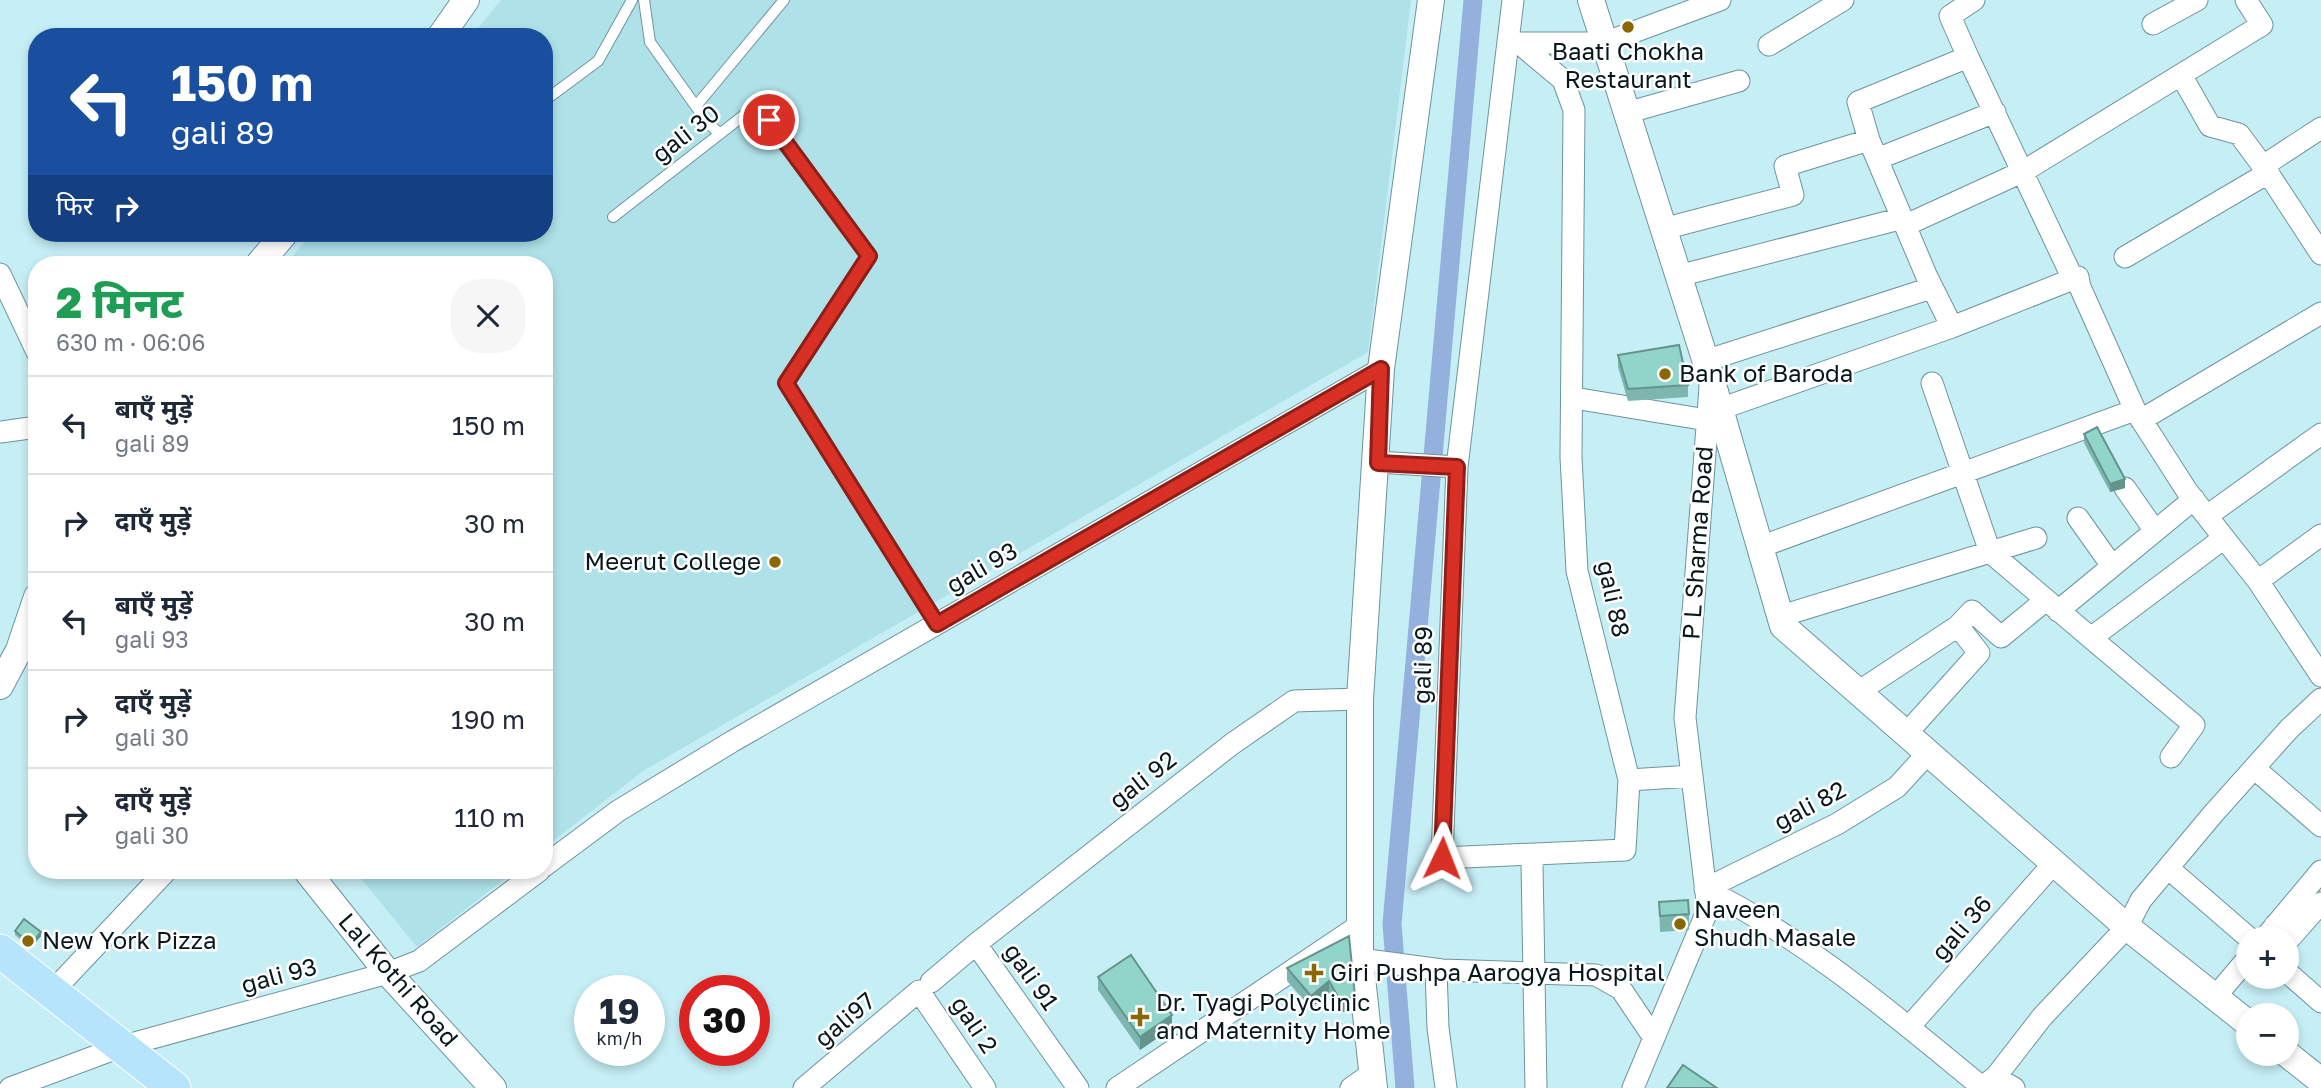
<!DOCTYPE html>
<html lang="hi">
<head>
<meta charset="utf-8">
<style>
  :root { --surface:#fff; --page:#f6f6f7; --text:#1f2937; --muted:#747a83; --line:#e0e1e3 }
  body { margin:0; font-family:"Golos Text","Noto Sans Devanagari",sans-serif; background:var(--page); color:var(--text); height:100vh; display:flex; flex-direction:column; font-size:26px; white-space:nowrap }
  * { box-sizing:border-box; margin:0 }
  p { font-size:23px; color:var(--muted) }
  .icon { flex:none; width:38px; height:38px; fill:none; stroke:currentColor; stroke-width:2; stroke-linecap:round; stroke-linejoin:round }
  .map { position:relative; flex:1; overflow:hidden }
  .sheet { position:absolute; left:28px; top:256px; width:525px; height:623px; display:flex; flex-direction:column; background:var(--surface); border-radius:28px; box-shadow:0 4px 10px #0003 }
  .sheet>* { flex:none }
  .banner { position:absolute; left:28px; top:28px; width:525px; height:214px; border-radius:28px; box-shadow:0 4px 10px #0003; background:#1a4fa0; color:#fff; overflow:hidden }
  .buttons { position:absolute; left:2236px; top:926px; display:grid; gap:14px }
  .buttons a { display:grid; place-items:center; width:63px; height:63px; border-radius:50%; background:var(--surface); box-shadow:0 4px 10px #0003; font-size:35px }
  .speed { position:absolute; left:574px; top:975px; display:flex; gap:14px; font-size:35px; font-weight:700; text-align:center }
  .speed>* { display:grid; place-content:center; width:91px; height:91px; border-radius:50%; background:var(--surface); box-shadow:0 4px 10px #0003; line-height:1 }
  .speed small { font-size:18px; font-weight:400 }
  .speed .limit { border:10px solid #d22; background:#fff; color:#111 }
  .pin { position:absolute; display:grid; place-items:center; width:60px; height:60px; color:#fff; margin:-30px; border:4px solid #fff; border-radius:50%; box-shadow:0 2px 7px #0007 }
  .me { position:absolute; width:77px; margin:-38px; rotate:2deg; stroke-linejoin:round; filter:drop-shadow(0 0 5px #0008) }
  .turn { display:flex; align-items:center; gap:24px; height:147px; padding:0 28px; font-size:32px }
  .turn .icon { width:91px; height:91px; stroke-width:2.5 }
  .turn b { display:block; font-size:49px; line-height:60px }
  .then { display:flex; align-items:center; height:66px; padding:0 28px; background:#0003; gap:14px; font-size:26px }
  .round { display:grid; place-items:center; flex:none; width:74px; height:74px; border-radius:28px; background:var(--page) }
  .head { display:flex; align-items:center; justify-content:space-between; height:119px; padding:0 28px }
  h1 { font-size:42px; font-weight:800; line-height:52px; color:#1e9e55 }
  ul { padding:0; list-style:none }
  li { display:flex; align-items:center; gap:21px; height:98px; padding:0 28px; border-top:2px solid var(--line) }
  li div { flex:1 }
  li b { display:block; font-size:26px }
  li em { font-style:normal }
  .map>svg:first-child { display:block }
  .built { fill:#afe1e8 }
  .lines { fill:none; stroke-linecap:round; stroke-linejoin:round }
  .canal { stroke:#94b0dc; stroke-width:19 }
  .service-casing { stroke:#6e949b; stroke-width:12 }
  .minor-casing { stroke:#6e949b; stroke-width:23 }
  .tertiary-casing { stroke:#6e949b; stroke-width:28 }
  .primary-casing { stroke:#fff; stroke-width:35 }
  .service { stroke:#fff; stroke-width:10 }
  .minor { stroke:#fff; stroke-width:21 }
  .tertiary { stroke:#fff; stroke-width:26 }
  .primary { stroke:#b7e4fd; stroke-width:33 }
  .wall { fill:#7cb6ae }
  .shaded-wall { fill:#65948d }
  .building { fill:#90d4ca; stroke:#65948d; stroke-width:2 }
  .route-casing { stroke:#8d1f18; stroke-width:18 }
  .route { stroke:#d93025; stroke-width:12 }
  .poi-dot { fill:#896703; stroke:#fff; stroke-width:2.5 }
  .labels { text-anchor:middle; stroke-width:5; stroke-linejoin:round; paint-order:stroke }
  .poi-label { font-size:24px; fill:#08181a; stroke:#fff; text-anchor:start }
  .street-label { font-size:24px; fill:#08181a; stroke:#fff }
</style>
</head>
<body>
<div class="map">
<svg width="2321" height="1088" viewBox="0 0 2321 1088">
  <rect width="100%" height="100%" fill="#c6eef5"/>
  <path class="built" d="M501 0H1411L1368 352 643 771 544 848V264H286L312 233H544V37H471Z
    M354 870H516L417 947Z"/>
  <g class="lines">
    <path class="canal" d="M1405 1088 1392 924 1473 0"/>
    <defs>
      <path id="service" d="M644 0 650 42 707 122 720 134
        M544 101 598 61 632 0
        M696 106 784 0
        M613 217 757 105 769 120 869 256 786 383 937 624"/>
      <path id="minor" d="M2153 24 2197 0
        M1519 43H1604L1720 0
        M1769 45 1843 0
        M1968 57 1950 16 1974 0
        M2181 75 2210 126 2239 134 2268 173 2266 164 2321 128
        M1626 113 1739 81
        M1877 159 1995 112
        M1906 225 2024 171 2262 25 2246 0
        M1663 229 1793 195 1785 166 1869 140
        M2125 257 2268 173 2321 254
        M0 274 37 352
        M1678 276 1903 218
        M2073 279 1968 57 1858 102 1869 140 1927 277 1952 327 2078 277 2080 287 2135 410 2187 491 2258 581 2321 676
        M1705 361 1931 288
        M1932 383 1990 552 2091 638 2224 538
        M1574 398 1707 420
        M1720 409 1952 327
        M2141 420 2321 313
        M0 432 37 427
        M1378 462 1457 467 1442 858 1625 850 1629 780 1577 571 1571 457 1574 110 1563 80 1519 43
        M1457 467 1513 0
        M2125 488 2155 531
        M2207 516 2321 434
        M2078 518 2112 566
        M1760 547 2135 410
        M2258 581 2321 535
        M2058 611 2194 499
        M1781 616 2036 538
        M1958 626 1972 611 2001 637 2046 600
        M2091 638 2194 725 2171 757
        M1858 692 1958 626 1979 653 1906 734
        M2254 768 2321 826
        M1629 780 1692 776
        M1529 855 1532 864 1536 1088
        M544 866 618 811 733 741 1381 369
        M2168 868 2249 938
        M1705 889C1806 939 1895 1016 1982 1087L1995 1077 2014 1088
        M1705 889 1837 824 1897 787 1928 753
        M2275 925 2290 938 2321 903
        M2265 938 2321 871
        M976 944 1232 744 1294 701 1360 699
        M1360 959 1442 970 1596 975 1621 989 1654 1038
        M1436 969 1438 1028 1446 1088
        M2287 972 2321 1002
        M931 982 976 944 1078 1088
        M52 992 167 870
        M2215 997 2249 957
        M1909 1027 2054 863
        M10 1088 120 1047 388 973 419 961 540 870
        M804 1088 919 991 985 1088
        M1117 1088 1360 925
        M1351 1088 1372 1073
        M1633 1088 1708 909 1685 718 1710 387
        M1987 1088 2042 1017 2127 927 2141 900 2213 814 2289 729 2321 699"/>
      <path id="tertiary" d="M1591 0 1711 378 1783 626 2127 927 2249 1024
        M440 37 466 0
        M259 264 285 233
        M0 686 19 650 37 597
        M306 870 388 973 493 1088
        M2287 1054 2321 1081
        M1374 1088 1360 959V699L1381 369 1431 0"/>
      <path id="primary" d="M0 951 174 1088"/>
    </defs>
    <use href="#service" class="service-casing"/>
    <use href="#minor" class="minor-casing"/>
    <use href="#tertiary" class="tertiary-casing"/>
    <use href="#primary" class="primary-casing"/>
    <use href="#service" class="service"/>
    <use href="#minor" class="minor"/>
    <use href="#tertiary" class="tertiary"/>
    <use href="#primary" class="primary"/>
  </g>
  <path class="wall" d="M1618 355 1688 385V397L1628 401 1618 367Z
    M2084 434 2125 488 2110 492 2084 443Z
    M1659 902 1689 914V930L1660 932Z
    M15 931 41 936 31 948 15 935Z
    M1349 936 1355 1008 1340 1013 1329 993 1311 1008 1287 981V968Z
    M1098 977 1172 1028 1140 1050 1098 990Z"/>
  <path class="shaded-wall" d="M2125 479V488L2110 492V484Z
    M41 932V936L31 948V944Z
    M1329 981V993L1311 1008V996Z
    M1355 996V1008L1340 1013V1000Z
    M1172 1015V1028L1140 1050V1037Z"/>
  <path class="building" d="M1679 345 1688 385 1628 389 1618 355Z
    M2097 427 2125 479 2110 484 2084 434Z
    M1688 900 1689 914 1660 916 1659 902Z
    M24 919 41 932 31 944 15 931Z
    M1349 936 1355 996 1340 1000 1329 981 1311 996 1287 968Z
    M1131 955 1172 1015 1140 1037 1098 977Z
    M1683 1065 1717 1088H1667Z"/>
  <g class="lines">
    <defs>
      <path id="route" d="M769 120 869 256 786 383 937 624 1381 369 1378 463 1457 467 1442 858"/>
    </defs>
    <use href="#route" class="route-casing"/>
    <use href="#route" class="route"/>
  </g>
  <g class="poi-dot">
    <circle cx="1628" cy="27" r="7"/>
    <circle cx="1665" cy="374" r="7"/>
    <circle cx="775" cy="562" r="7"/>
    <circle cx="1680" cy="924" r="7"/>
    <circle cx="28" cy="941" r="7"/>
    <path d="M1310.5 962.5h7v7h7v7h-7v7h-7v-7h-7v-7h7z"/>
    <path d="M1136.5 1006.5h7v7h7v7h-7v7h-7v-7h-7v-7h7z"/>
  </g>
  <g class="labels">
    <g class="poi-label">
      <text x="1628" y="60" text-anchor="middle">Baati Chokha<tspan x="1628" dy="28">Restaurant</tspan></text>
      <text x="1679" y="382">Bank of Baroda</text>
      <text x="761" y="570" text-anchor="end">Meerut College</text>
      <text x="1694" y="918">Naveen<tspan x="1694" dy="28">Shudh Masale</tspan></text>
      <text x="42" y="949">New York Pizza</text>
      <text x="1330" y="981">Giri Pushpa Aarogya Hospital</text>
      <text x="1156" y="1011">Dr. Tyagi Polyclinic<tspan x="1156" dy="28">and Maternity Home</tspan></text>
    </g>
    <g class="street-label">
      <text transform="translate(686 134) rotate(-38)" y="8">gali 30</text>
      <text transform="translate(1698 543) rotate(-86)" y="8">P L Sharma Road</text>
      <text transform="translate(982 568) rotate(-30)" y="8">gali 93</text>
      <text transform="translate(1613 599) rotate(78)" y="8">gali 88</text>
      <text transform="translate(1423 665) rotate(-88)" y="8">gali 89</text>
      <text transform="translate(1143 780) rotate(-38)" y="8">gali 92</text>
      <text transform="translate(1810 806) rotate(-28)" y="8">gali 82</text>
      <text transform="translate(1962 928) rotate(-49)" y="8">gali 36</text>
      <text transform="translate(279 976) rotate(-15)" y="8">gali 93</text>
      <text transform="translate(1031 977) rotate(55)" y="8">gali 91</text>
      <text transform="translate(398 980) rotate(49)" y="8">Lal Kothi Road</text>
      <text transform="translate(845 1020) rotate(-40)" y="8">gali97</text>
      <text transform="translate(974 1025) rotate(56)" y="8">gali 2</text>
    </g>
  </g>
</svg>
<div class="buttons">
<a>+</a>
<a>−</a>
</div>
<div class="speed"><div>19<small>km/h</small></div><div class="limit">30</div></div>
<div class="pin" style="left:769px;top:120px;background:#d93025"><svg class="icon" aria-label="arrive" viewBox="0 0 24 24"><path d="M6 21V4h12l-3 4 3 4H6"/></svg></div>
<svg class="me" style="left:1442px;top:858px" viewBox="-20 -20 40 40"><path d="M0-17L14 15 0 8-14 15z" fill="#d93025" stroke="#fff" stroke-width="4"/></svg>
<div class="banner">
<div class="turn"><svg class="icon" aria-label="left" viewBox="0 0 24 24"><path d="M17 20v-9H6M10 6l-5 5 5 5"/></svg><div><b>150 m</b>gali 89</div></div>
<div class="then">फिर<svg class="icon" aria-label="right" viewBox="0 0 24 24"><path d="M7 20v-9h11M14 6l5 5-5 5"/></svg></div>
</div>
<section class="sheet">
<div class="head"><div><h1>2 मिनट</h1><p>630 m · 06:06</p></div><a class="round"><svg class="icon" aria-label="close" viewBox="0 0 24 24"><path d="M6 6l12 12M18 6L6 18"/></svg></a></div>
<ul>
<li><svg class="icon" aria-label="left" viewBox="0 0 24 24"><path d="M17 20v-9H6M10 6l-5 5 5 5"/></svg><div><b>बाएँ मुड़ें</b><p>gali 89</p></div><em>150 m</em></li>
<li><svg class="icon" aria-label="right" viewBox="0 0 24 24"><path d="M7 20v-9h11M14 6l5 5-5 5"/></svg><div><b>दाएँ मुड़ें</b></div><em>30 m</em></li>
<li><svg class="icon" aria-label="left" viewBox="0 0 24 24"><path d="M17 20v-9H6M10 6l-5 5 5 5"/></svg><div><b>बाएँ मुड़ें</b><p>gali 93</p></div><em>30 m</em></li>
<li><svg class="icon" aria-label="right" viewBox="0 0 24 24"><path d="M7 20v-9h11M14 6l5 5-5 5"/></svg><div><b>दाएँ मुड़ें</b><p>gali 30</p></div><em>190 m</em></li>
<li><svg class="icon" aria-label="right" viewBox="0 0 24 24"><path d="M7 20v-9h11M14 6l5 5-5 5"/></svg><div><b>दाएँ मुड़ें</b><p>gali 30</p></div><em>110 m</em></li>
</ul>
</section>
</div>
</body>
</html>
